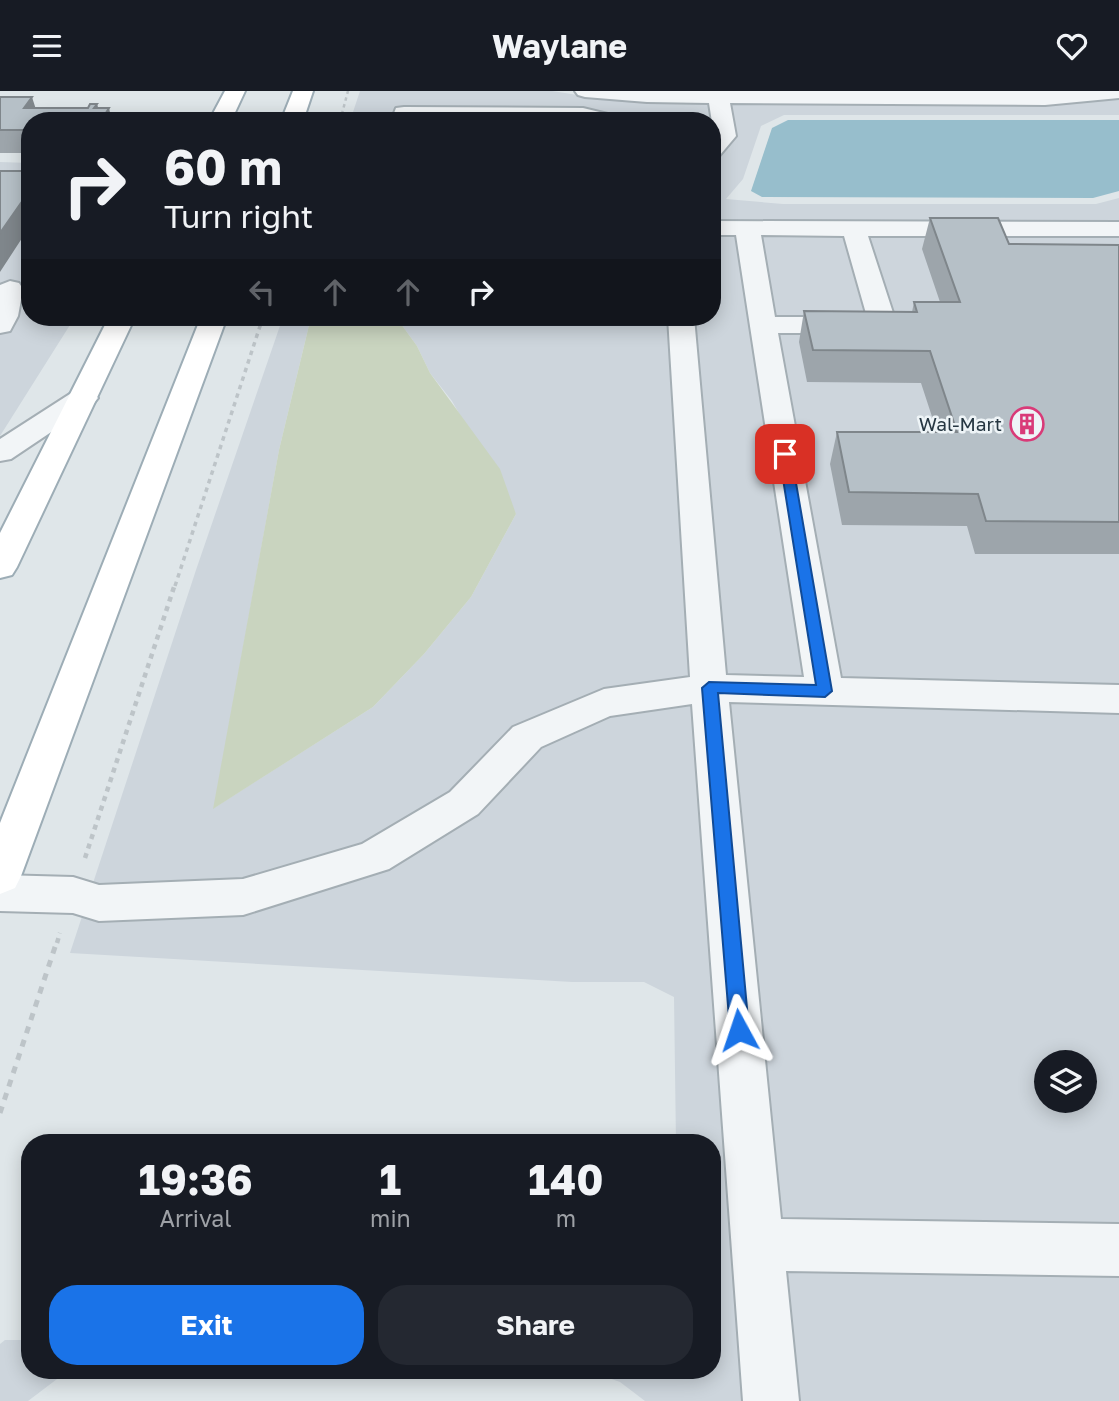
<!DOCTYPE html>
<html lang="en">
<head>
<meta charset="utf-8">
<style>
  :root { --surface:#171b24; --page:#242831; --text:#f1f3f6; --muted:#9ea1a6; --accent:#1a73e8 }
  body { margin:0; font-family:"Golos Text",sans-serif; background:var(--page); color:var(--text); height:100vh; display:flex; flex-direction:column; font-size:26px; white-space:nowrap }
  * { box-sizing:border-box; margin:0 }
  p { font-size:23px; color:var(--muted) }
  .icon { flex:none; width:38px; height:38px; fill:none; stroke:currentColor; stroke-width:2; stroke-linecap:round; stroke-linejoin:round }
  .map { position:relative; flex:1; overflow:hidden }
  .details { position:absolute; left:21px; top:1043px; width:700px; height:245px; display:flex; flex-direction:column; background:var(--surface); border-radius:28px; box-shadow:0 4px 18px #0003 }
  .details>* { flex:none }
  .top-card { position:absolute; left:21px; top:21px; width:700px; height:214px; border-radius:28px; box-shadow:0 4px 18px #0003; background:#171b24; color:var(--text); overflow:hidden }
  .buttons { position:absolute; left:1034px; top:959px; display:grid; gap:14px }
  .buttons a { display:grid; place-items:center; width:63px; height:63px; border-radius:50%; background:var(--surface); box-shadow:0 4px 18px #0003; font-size:35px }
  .pin { position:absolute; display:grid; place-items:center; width:60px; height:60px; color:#fff; margin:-30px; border-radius:14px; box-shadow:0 4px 10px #0006 }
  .me { position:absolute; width:77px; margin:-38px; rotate:355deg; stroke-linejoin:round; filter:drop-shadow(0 0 5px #0008) }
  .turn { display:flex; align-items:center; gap:24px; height:147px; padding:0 28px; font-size:32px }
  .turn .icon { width:91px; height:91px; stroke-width:2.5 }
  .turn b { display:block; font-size:49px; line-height:60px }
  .lanes { display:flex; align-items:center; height:66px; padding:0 28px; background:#0003; justify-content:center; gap:35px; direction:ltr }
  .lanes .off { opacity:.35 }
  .eta { display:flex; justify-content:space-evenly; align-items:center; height:119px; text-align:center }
  .eta b { font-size:42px; font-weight:700; line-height:49px }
  .button { display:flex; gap:14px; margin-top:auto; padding:14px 28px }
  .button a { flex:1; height:80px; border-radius:28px; background:var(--accent); color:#fff; font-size:28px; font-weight:700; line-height:80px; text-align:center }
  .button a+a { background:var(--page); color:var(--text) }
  header { display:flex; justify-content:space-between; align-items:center; height:91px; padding:0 28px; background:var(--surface); font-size:32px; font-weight:700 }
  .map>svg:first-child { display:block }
  .built { fill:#cdd5dc; fill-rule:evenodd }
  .green { fill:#c9d4bf }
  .water { fill:#97becc }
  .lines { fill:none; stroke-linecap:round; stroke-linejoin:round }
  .minor-casing { stroke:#a4aeb4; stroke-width:4 }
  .major-casing { stroke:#9dadb6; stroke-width:4 }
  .path-far3 { stroke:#bdc4c8; stroke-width:2.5; stroke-dasharray:3.5 3.5; stroke-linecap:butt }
  .path-far2 { stroke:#bdc4c8; stroke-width:3.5; stroke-dasharray:4.5 4.5; stroke-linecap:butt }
  .path-far1 { stroke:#bdc4c8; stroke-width:4.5; stroke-dasharray:5 5; stroke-linecap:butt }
  .path { stroke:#bdc4c8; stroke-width:5; stroke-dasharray:7 7; stroke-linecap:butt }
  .minor { fill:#f2f5f7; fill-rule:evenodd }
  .major { fill:#fff; fill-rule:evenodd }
  .wall { fill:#9da5ab }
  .shaded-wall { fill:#7f868b }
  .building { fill:#b6c0c7; stroke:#7f868b; stroke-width:2 }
  .route { fill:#1a73e8; stroke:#114b97; stroke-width:2 }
  .labels { text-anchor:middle; stroke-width:5; stroke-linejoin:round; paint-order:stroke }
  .far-poi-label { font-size:19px; fill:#263742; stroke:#eef4f7; text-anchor:end }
</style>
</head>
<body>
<header><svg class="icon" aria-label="menu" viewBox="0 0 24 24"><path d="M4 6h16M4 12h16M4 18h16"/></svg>Waylane<svg class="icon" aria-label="heart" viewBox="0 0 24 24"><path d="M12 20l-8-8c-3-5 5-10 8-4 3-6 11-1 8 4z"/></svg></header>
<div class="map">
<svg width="1119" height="1310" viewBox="0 0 1119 1310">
  <rect width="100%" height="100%" fill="#dfe6e9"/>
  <path class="built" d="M360 0H552L610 9 647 11 1048 13 1119 7V24H784L761 35 743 88 726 108 783 113H1096L1119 107V1310H645L620 1291 606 1286 293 1279H712V1052H676L674 906 644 891H572L70 862 196 479 283 226H311L279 359 214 717 373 616 424 563 471 506 516 423 452 310 430 282 417 255 396 226H712V30H350ZM1046 971H1085V1010H1046Z
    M0 71 30 72V226H75L0 345Z
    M5 1249H30V1279H69L28 1310H0V1253Z"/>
  <path class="green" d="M311 226H396L417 255 430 282 500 378 516 423 471 506 424 563 373 616 213 718 279 359Z"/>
  <path class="water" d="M788 29H1119V100L1093 107 762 106 751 100 772 37Z"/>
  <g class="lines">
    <defs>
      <path id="minor" d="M575 0H1119V7L1045 14 730 12 736 45 720 64 712 66 714 44 709 12 647 11 585 6 578 4Z
        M404 16 583 17 616 25 619 30H391L396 17Z
        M712 130 1119 131V145H868L897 234 893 240 883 242H778L841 587 1119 594V622L729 611 781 1128 1119 1133V1185L786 1180 799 1310H743L692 613 610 625 541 656 478 723 389 778 243 824 99 830 73 822 0 820V784L73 786 99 794 243 788 362 753 450 701 513 636 604 598 690 586 668 226H694L726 584 804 586 736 144H712ZM761 144 844 145 867 226H775Z
        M10 190 19 192 23 198 18 225 10 240 0 242V194Z
        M83 298 93 301 98 307 93 313 11 368 0 370V348L73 301Z"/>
      <path id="major" d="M225 0H245L231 30H209Z
        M293 0H313L303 30H281Z
        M109 226H135L17 476 12 484 0 487V442Z
        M201 226H227L21 785 15 797 0 803V732Z"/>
    </defs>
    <use href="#minor" class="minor-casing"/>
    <use href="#major" class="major-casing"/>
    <path class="path-far3" d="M340 30 348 0"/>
    <path class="path-far2" d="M175 495 263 226"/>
    <path class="path-far1" d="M85 767 175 493
      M57 852 60 842"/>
    <path class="path" d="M0 1022 57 850"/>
    <use href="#minor" class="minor"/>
    <use href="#major" class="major"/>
  </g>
  <path class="wall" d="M0 6 35 17H88L97 13 98 17 30 30V62H0Z
    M930 127 1009 153 1119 154V463H975L967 435 842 434 830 373 837 341H937L921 292 807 291 799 251 804 220 912 221 914 211H940L922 158Z"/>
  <path class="shaded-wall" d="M32 6 39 28 24 17Z
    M97 13 101 29 109 17 112 30H98L94 17Z
    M30 99V135L0 181V142Z"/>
  <path class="building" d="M0 6H32L24 17H88L90 13H97L94 17H109L101 30H30V39H0Z
    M0 80H30V99L0 142Z
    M930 127H998L1009 153 1119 154V431L986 430 978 403 849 401 837 341H957L930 260 813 259 804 220 917 221 914 211H960Z"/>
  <path class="route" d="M785 359 791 363 832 600 825 606 718 602 749 939 746 945 739 948 732 945 730 939 702 597 709 591 816 594 779 363Z"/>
  <defs>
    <symbol id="building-ring" viewBox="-11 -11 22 22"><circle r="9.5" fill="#eef4f7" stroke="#d93a78" stroke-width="1.5"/><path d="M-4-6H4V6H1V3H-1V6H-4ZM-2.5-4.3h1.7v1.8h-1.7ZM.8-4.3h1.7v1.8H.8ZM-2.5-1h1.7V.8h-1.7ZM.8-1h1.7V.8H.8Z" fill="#d93a78"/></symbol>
  </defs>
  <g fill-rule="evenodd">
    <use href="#building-ring" x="1008" y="314" width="38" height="38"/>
  </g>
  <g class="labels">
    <g class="far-poi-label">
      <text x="1002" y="340">Wal-Mart</text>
    </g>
  </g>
</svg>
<div class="buttons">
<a><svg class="icon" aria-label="layers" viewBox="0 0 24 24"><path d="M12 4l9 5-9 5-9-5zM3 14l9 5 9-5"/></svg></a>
</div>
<div class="pin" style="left:785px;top:363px;background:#d93025"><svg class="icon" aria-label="arrive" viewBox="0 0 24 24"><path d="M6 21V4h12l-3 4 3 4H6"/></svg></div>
<svg class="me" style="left:739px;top:939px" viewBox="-20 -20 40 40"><path d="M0-17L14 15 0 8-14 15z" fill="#1a73e8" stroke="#fff" stroke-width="4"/></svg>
<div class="top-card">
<div class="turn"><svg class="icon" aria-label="right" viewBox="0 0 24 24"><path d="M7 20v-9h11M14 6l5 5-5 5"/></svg><div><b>60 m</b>Turn right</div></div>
<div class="lanes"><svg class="icon off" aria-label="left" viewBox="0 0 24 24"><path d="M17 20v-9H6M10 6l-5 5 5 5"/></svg><svg class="icon off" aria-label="ahead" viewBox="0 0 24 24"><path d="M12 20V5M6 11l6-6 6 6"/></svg><svg class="icon off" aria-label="ahead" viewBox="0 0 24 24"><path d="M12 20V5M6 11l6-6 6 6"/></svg><svg class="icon" aria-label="right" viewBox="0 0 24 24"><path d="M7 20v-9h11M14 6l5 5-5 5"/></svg></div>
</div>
<section class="details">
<div class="eta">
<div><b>19:36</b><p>Arrival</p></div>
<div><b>1</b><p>min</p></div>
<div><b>140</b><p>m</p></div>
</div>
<div class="button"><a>Exit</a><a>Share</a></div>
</section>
</div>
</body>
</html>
